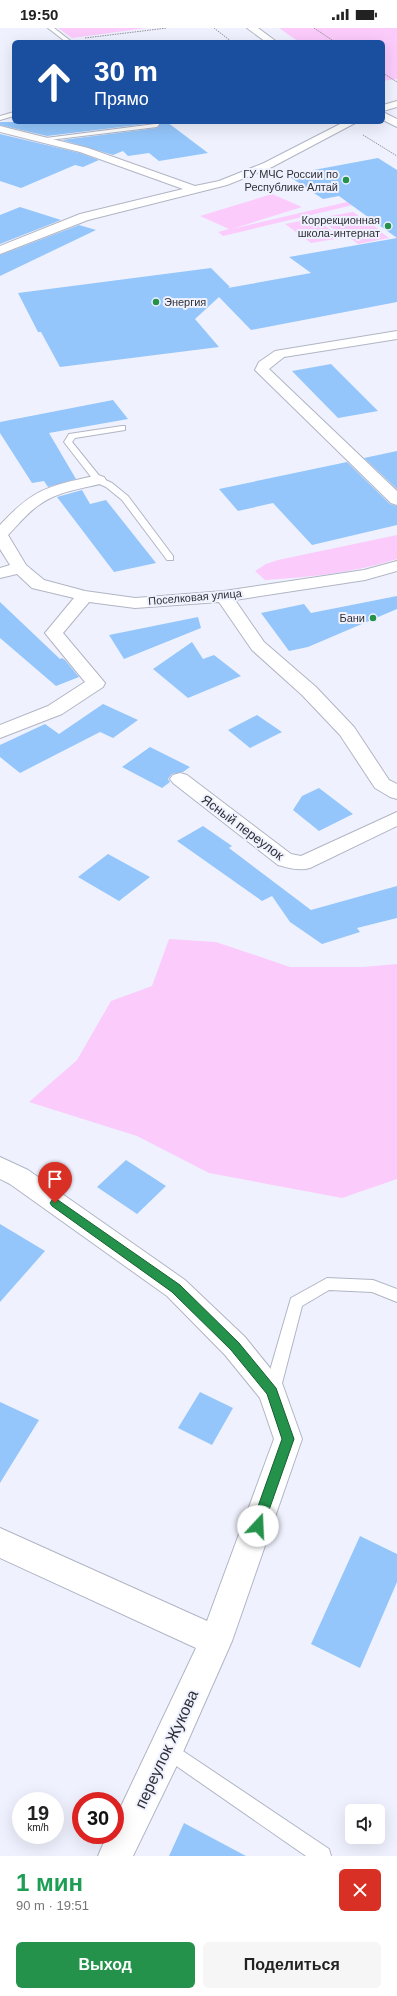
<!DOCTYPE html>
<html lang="ru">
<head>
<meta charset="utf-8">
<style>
  :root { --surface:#fff; --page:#f6f6f6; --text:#222; --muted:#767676; --accent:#24924b }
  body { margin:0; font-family:Arial,sans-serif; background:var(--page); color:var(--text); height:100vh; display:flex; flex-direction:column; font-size:15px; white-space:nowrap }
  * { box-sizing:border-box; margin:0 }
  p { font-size:13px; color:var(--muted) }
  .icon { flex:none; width:22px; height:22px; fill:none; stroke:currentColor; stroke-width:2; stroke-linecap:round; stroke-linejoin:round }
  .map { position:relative; height:1828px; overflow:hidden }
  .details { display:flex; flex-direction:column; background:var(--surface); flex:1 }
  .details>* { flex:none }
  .guide { position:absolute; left:12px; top:12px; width:373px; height:84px; border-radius:6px; box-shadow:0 4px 16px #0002; background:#1a4fa0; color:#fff; overflow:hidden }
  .tools { position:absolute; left:345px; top:1776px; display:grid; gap:8px }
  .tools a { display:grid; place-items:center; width:40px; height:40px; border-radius:6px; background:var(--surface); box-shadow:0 4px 16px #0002; font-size:20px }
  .speed { position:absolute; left:12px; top:1764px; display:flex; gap:8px; font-size:20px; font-weight:700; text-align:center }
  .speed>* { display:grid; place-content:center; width:52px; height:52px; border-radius:50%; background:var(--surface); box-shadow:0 4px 16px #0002; line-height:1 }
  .speed small { font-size:10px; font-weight:400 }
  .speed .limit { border:6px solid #d22; background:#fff; color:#111 }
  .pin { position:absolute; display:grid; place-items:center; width:34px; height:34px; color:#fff; margin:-41px -17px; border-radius:50% 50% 50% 0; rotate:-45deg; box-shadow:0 0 4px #0007 }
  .pin .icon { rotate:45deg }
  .me { position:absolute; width:44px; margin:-22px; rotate:20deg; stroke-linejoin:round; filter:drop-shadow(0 0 3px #0008) }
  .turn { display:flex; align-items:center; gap:14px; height:84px; padding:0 16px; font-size:18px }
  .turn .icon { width:52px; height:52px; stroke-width:2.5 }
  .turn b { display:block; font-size:28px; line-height:34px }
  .round { display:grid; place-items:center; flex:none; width:42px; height:42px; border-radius:6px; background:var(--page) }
  .headline { display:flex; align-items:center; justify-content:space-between; height:68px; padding:0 16px }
  h1 { font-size:24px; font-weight:700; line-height:30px; color:#1e9e55 }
  .button { display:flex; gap:8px; margin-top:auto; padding:8px 16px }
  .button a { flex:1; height:46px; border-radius:6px; background:var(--accent); color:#fff; font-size:16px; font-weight:700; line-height:46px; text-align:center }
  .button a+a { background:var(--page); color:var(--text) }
  .status { display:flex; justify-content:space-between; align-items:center; height:28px; padding:0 20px; background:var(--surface); direction:ltr }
  .status svg { height:11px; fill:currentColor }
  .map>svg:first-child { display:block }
  .green { fill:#fbcbfb }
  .building { fill:#94c6fb }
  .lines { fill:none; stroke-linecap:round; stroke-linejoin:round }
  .service-casing { stroke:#b1b5c4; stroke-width:2 }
  .minor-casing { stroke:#b1b5c4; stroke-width:2 }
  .tertiary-casing { stroke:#b1b5c4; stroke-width:2 }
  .primary-casing { stroke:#b1b5c4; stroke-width:2 }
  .path { stroke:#91939c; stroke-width:1; stroke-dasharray:1.5 1; stroke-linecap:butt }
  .service { fill:#fff; fill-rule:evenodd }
  .minor { fill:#fff; fill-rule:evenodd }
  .tertiary { fill:#fff; fill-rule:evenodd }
  .primary { fill:#fff; fill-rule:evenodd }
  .route { fill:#24924b; stroke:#175f31 }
  .poi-dot { fill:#24924b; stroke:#eff2fe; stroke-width:1.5 }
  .labels { text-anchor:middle; stroke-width:4; stroke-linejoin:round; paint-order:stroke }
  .far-poi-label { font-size:11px; fill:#2f3036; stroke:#eff2fe; text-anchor:end }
  .far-street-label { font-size:11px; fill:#2f3036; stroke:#eff2fe }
  .street-label { font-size:13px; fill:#2f3036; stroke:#eff2fe }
  .near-street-label { font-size:16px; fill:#2f3036; stroke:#eff2fe }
</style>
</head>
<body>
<div class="status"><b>19:50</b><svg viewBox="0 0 49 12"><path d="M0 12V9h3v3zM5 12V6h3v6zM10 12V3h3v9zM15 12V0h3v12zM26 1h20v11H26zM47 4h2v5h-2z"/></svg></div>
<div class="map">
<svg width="397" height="1828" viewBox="0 0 397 1828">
  <rect width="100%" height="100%" fill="#eff2fe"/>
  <path class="green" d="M58 0H147L72 10Z
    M279 0H397V51L383 53V14H299Z
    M272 166 302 179 232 201 368 169 374 172 223 208 218 204 229 201 200 188Z
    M353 184 380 202 344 209 318 190Z
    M315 190 341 210 311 215 285 196Z
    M381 204 389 210 358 216 350 210Z
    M397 507V531C354 545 309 549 265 552L255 543 266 536 278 532Z
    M169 911 216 914 290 939H363L397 936V1151L342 1170 209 1145 137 1108 29 1074 77 1032 111 973 152 958Z"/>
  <path class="building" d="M0 94H154V95L47 108 0 97Z
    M162 94H167L208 125 159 133 149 125 128 128 123 123 113 127 62 112 157 100Z
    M0 106 80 125 99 132 83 139 75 137 21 160 0 153Z
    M378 130 397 142V210L339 168 323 171 287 147Z
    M20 179 61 192 0 216V187Z
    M79 197 96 202 0 248V227Z
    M397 210V274L251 302 219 269 195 291 219 319 60 339 41 304H38L18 265 211 240 230 259 228 260 311 245 289 229Z
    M331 336 378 383 338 390 292 343Z
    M113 372 128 391 49 405 76 451 48 459 44 453 32 455 0 405V394Z
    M397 423V461L364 430Z
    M347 434 390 476 397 478V497L312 517 273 475 238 483 219 461Z
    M82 462 90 476 106 472 156 535 114 544 57 469Z
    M397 568V581L308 619 289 623 261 585 304 576 311 585Z
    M0 574 60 631 62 630 65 632 79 649 56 658 0 610Z
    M198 589 201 600 124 631 109 607Z
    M192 614 203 631 214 627 241 648 188 670 153 641Z
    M103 676 138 692 113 710 100 704 20 745 0 729V717L45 696 59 706Z
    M257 687 282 704 250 720 228 702Z
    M150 719 190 739 183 744 172 746 168 751 170 754 162 760 122 739Z
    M319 760 353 786 319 803 293 782 302 768Z
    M203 798 232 818 229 820 311 882 397 858V890L357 900 360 904 322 916 290 894 272 868 262 873 177 813Z
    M108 826 150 849 119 873 78 849Z
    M126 1132 166 1158 137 1186 97 1159Z
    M0 1196 45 1223 0 1274Z
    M200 1364 233 1380 212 1417 178 1400Z
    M0 1374 39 1392 0 1455Z
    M360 1508 397 1526V1554L360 1640 311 1616Z
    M184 1795 246 1828H169Z"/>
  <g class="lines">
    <defs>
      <path id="service" d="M48 0H54L72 14H66Z
        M14 84V88L0 92V88Z
        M155 94H161L157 99 41 113 38 111 155 96Z
        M122 398H125V402L75 410 72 414 101 450 112 455 128 468 173 528V532H167L122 472 106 459 95 454 64 414 69 406Z
        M327 1250 373 1252 397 1261V1274L372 1264 329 1262 302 1278 280 1363 277 1368 272 1370 267 1368 264 1363 291 1270Z
        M168 1713 329 1821 331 1828H306L162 1728 159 1722 162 1716Z"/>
      <path id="minor" d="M344 94H357L272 139 227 157 88 192 0 226V218L80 186 183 161 80 124 0 104V98L88 120 195 158 219 153 264 135Z
        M397 303V311L284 329 269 341 397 463V477L391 475 255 342 259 334 275 323Z
        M98 447 104 449 106 452 104 455C81 461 58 463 39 477 27 485 18 497 8 507L26 537 44 552 85 563 135 570 224 563 364 542 397 533V543L365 552 235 572 264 614 316 659 354 699 389 752 397 756V771L390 769 375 760 340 707 302 667 252 622 219 574 135 580 89 574 63 605 105 655 103 659 62 686 0 710V697L48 678 85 654 45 605 74 570 32 560 17 546 0 550V540L10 537 0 521V497C35 459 50 458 98 447Z
        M180 745 187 747 291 826 301 828 397 784V798L310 840C300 843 288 840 278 837L173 755 170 751 173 747Z
        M0 1129 28 1142 185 1252 245 1309 282 1355 302 1411 232 1613 179 1733 133 1828H98L107 1807H115V1791L196 1620 0 1530V1500L207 1593 274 1411 260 1370 225 1327 167 1268 10 1156 0 1151Z"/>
      <path id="tertiary" d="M397 73V79L383 83V77Z"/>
      <path id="primary" d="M247 0H258L277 14H266Z
        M383 84 397 91V99L383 92Z"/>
    </defs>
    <use href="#service" class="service-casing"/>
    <use href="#minor" class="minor-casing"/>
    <use href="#tertiary" class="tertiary-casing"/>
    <use href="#primary" class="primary-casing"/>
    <path class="path" d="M214 0 232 14
      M314 0 335 14
      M85 10 167 0
      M383 45 397 54
      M363 107 397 128"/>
    <use href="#service" class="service"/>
    <use href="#minor" class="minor"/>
    <use href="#tertiary" class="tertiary"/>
    <use href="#primary" class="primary"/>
  </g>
  <path class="route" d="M55 1170 180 1257 239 1315 276 1360 294 1411 262 1502 258 1504 253 1502 251 1498 282 1411 267 1366 231 1322 172 1264 52 1178 50 1175 52 1172Z"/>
  <g class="poi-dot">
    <circle cx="346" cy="152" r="4"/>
    <circle cx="388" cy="198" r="4"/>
    <circle cx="156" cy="274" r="4"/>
    <circle cx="373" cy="590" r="4"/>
  </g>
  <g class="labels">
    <g class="far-poi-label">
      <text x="338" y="150">ГУ МЧС России по<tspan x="338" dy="13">Республике Алтай</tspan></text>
      <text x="380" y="196">Коррекционная<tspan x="380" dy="13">школа-интернат</tspan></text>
      <text x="164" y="278" text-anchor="start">Энергия</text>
      <text x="365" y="594">Бани</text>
    </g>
    <g class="far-street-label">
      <text transform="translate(195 569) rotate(-5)" y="4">Поселковая улица</text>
    </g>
    <g class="street-label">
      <text transform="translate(243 799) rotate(37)" y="5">Ясный переулок</text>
    </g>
    <g class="near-street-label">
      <text transform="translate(166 1721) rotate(-65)" y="6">переулок Жукова</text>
    </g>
  </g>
</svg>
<div class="tools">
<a><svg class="icon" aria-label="sound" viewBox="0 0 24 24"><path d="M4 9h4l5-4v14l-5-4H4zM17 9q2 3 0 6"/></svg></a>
</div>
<div class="speed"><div>19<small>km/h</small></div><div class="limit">30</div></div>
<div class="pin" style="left:55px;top:1175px;background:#d93025"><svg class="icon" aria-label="arrive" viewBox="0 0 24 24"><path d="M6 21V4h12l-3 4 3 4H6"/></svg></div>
<svg class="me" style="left:258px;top:1498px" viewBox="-20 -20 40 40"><circle r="19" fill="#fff"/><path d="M0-13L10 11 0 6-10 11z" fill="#24924b"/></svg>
<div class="guide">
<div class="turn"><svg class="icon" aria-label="ahead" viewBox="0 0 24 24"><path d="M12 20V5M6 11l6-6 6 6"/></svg><div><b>30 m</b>Прямо</div></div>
</div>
</div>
<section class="details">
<div class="headline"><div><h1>1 мин</h1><p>90 m · 19:51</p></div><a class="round" style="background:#d93025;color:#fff"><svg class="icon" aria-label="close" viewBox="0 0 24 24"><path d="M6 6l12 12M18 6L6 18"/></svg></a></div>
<div class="button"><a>Выход</a><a>Поделиться</a></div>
</section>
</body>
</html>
